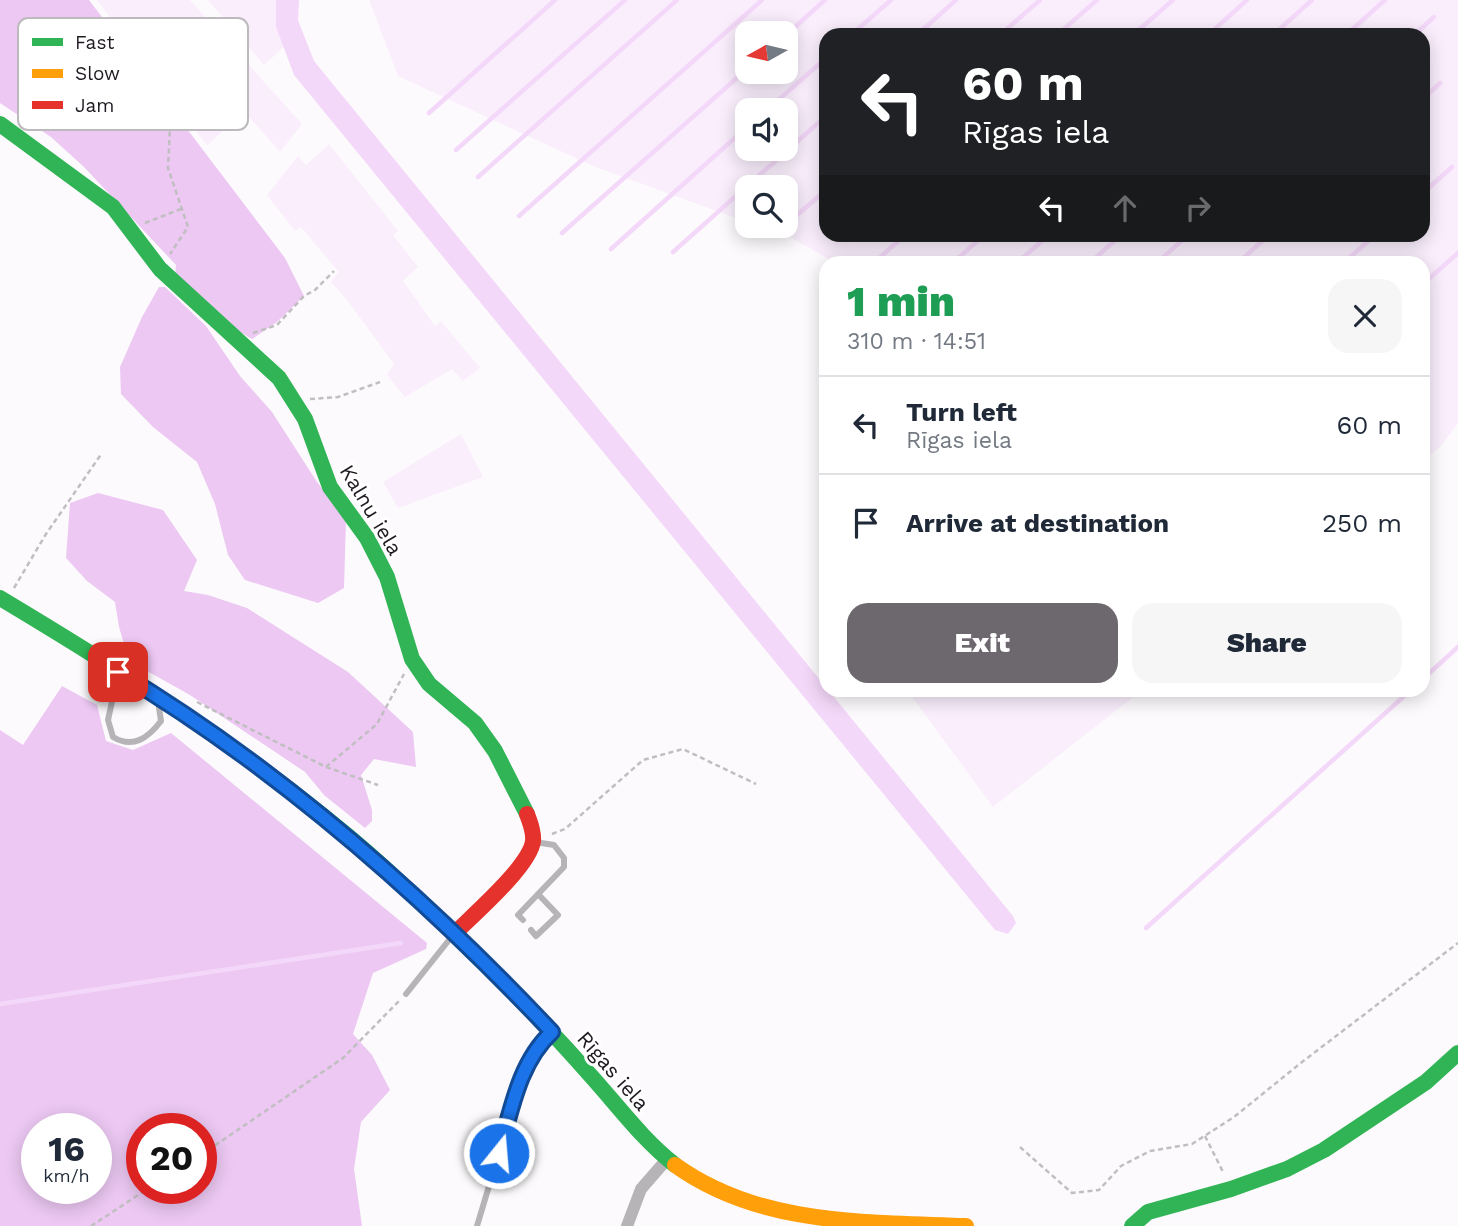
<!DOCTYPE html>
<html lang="en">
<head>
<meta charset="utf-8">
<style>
  :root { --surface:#fff; --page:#f6f6f7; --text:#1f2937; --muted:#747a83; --line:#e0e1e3; --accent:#6d686e }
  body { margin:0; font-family:"Work Sans",sans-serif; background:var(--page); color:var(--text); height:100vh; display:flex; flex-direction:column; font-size:26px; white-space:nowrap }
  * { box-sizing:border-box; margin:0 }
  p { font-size:23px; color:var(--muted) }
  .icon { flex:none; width:38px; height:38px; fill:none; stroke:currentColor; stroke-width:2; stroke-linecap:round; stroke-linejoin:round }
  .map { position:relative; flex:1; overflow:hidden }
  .panel { position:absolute; left:819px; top:256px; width:611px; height:441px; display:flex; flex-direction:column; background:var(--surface); border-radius:21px; box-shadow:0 4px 18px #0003 }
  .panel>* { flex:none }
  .hud { position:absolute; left:819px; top:28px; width:611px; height:214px; border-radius:21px; box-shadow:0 4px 18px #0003; background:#202124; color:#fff; overflow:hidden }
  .needle { width:46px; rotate:262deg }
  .controls { position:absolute; left:735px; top:21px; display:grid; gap:14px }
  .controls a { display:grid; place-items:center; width:63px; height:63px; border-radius:14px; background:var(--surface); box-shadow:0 4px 18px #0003; font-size:35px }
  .speed { position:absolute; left:21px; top:1113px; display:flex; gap:14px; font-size:35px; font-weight:700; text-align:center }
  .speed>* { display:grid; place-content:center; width:91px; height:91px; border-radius:50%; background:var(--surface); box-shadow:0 4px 18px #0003; line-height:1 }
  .speed small { font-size:18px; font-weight:400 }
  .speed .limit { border:10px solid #d22; background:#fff; color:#111 }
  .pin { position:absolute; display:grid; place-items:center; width:60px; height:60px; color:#fff; margin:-30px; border-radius:14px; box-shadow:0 4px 10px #0006 }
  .me { position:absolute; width:77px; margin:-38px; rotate:17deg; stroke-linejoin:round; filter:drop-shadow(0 0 5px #0008) }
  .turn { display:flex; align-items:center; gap:24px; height:147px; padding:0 28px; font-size:32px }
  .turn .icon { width:91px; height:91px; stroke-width:2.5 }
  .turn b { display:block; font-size:49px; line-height:60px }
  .lanes { display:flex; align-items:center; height:66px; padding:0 28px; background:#0003; justify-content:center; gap:35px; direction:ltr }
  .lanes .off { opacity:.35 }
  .round { display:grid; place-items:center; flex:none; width:74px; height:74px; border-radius:21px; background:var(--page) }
  .summary { display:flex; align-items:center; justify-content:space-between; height:119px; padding:0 28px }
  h1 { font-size:42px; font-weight:800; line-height:52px; color:#1e9e55 }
  .primary-button { display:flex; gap:14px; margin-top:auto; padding:14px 28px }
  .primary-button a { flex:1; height:80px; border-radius:21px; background:var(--accent); color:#fff; font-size:28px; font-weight:800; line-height:80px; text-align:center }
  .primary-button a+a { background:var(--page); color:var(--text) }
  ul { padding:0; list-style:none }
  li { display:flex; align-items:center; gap:21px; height:98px; padding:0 28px; border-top:2px solid var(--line) }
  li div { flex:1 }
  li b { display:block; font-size:26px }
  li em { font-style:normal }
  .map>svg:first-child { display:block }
  .green { fill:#faeefc; fill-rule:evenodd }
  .forest { fill:#ecc8f3; fill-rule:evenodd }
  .water { fill:#f4d8f9 }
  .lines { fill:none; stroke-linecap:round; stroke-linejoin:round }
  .stream { stroke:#f4d8f9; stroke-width:4.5 }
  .path { stroke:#c0bec0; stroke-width:2.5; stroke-dasharray:5 3.5; stroke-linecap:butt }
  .lane { stroke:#b6b4b7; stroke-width:6 }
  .street { stroke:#b6b4b7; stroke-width:12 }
  .fast { stroke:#30b455; stroke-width:16 }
  .slow { stroke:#ff9f0a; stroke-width:16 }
  .jam { stroke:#e5322d; stroke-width:16 }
  .route-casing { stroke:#114b97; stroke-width:18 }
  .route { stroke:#1a73e8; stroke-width:12 }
  .labels { text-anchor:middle; stroke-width:6; stroke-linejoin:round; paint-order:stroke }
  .street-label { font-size:21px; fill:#201a22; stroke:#fff }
  .key { fill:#fff; stroke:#bcbabd; stroke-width:2 }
  .key-label { font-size:19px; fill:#201a22 }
</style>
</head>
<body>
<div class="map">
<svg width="1458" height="1226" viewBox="0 0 1458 1226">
  <rect width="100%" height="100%" fill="#fcfafc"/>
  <path class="green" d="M97 0H190L302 124 280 152 245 112 207 145Z
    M208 0H276L288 43 264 65Z
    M369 0H1458V423L1440 447 1423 461V262H834L792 238 758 226H786V187H747V222L593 166 398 76ZM786 33V72H747V33ZM1423 35V234H826V35ZM786 110V149H747V110Z
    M329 144 398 231 393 235 418 267 403 281 435 326 441 321 480 368 463 381 452 369 405 397 387 375 394 364 347 300 331 282 339 272 301 227 295 231 267 195 298 156 306 165Z
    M461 434 483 477 398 508 383 482Z
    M907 690H1142L993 807Z"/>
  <path class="forest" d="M0 0H89L285 258 304 296 277 322 252 339 216 318 175 277 176 265 84 167 51 137 0 103Z
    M159 287H165L206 326 240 376 272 412 317 482 346 519 344 588 318 603 245 580 228 555 215 504 197 462 153 427 121 394 120 367 142 317Z
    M98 493 163 510 197 560 184 591 208 595 247 608 348 672 413 732 416 767 374 759 361 775 372 810V821L365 828 324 795 305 772 190 695 129 661 119 627 115 602 87 581 66 558 70 503Z
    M62 686 97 705 106 741 133 750 171 733 427 943 426 949 373 973 353 1034 372 1055 390 1090 361 1122 354 1169 362 1226H0V730L23 745ZM37 1129H96V1188H37ZM142 1129H201V1188H142Z"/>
  <path class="water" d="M276 0H299L298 20 314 61 1013 916 1016 923 1008 934 995 930 294 75 276 27Z"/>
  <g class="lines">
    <path class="stream" d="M786 35 825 0
      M851 35 891 0
      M917 35 956 0
      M1000 35 1040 0
      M1057 35 1097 0
      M1133 35 1173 0
      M1208 35 1247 0
      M1273 35 1312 0
      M1346 35 1385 0
      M1414 35 1434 17
      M1423 99 1440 83
      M767 110 826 58
      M429 113 555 0
      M456 150 625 0
      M478 177 677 0
      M1423 193 1452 167
      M519 216 762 0
      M789 222 826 190
      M562 233 747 69
      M611 249 747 127
      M673 252 826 116
      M875 262 906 234
      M954 262 985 234
      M1018 262 1050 234
      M1091 262 1122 234
      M1158 262 1189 234
      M1239 262 1270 234
      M1345 262 1376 234
      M1423 284 1458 253
      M1423 679 1458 647
      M964 692 966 690
      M1146 928 1411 690
      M0 1004 401 943"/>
    <path class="path" d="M128 80 140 90 170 126 168 168 188 227 170 254
      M145 223 181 209
      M253 333 277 325 304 296 315 290 334 271
      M310 399 338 397 380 382
      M14 588 46 534 102 453
      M197 702 326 767 378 785
      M326 767 377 724 404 674
      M552 834 565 829 643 760 683 749 756 784
      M1205 1136 1224 1174
      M1020 1147 1072 1193 1099 1190 1121 1166 1150 1151 1192 1144 1234 1117 1302 1062 1458 943
      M201 1155 343 1058 399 1001
      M91 1226 149 1188"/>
    <path class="lane" d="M118 674 108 720 113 737C133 749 148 738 161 721L158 701
      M523 920 518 915 564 867V858L554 845 535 842
      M531 930 536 936 558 915 538 894
      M406 994 453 935
      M477 1226 521 1079 538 1044 550 1033"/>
    <path class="street" d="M627 1226 641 1189 668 1158"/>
    <path class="fast" d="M0 124 113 207 160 269 279 378 305 419 330 487 367 538 387 577 412 659 429 684 475 723 495 751 527 814
      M0 598C117 668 232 741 338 828 379 861 417 898 455 935 502 980 548 1027 591 1076 619 1107 642 1139 675 1165
      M1132 1226 1148 1212 1231 1189 1287 1169 1324 1150 1426 1082 1458 1053"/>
    <path class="slow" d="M675 1165C760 1226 865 1222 966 1226"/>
    <path class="jam" d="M454 934C473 915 530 866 533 841 534 831 530 823 527 814"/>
  </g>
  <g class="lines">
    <defs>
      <path id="route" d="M118 672C279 769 423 895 552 1032 519 1062 511 1111 499 1153"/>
    </defs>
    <use href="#route" class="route-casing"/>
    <use href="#route" class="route"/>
  </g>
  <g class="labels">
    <g class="street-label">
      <text transform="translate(371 510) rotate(59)" y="7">Kalnu iela</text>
      <text transform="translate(613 1071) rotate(49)" y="7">Rīgas iela</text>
    </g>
  </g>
  <rect x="18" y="18" width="230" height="112" rx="10" class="key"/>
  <rect x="32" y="38" width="31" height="8" fill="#30b455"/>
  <rect x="32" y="69" width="31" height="9" fill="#ff9f0a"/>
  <rect x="32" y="101" width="31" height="8" fill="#e5322d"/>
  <g class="key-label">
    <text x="75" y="49">Fast</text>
    <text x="75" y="80">Slow</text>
    <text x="75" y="112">Jam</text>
  </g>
</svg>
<div class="controls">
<a><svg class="needle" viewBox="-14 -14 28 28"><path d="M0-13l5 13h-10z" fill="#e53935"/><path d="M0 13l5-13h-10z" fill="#747a83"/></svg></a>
<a><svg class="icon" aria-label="sound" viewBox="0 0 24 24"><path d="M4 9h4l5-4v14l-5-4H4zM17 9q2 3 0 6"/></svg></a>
<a><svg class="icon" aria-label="search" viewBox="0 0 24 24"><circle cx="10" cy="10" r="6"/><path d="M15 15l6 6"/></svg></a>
</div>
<div class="speed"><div>16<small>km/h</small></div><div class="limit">20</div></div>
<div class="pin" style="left:118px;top:672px;background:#d93025"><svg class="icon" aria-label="arrive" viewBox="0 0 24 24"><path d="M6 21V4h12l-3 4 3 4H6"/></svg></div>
<svg class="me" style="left:499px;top:1153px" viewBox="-20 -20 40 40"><circle r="17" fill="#1a73e8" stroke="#fff" stroke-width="3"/><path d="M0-11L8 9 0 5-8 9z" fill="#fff"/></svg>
<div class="hud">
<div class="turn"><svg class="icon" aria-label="left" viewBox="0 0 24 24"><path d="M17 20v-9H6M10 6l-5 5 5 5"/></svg><div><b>60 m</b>Rīgas iela</div></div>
<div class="lanes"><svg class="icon" aria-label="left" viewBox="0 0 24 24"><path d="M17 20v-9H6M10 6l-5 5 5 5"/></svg><svg class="icon off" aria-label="ahead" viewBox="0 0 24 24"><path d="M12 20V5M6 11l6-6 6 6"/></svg><svg class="icon off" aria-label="right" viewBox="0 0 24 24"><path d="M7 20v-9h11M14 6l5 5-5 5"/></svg></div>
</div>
<section class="panel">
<div class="summary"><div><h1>1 min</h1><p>310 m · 14:51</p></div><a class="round"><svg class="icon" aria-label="close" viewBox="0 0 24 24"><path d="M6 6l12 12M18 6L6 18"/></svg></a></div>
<ul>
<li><svg class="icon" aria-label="left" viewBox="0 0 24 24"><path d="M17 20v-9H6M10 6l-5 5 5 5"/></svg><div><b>Turn left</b><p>Rīgas iela</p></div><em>60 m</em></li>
<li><svg class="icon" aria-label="arrive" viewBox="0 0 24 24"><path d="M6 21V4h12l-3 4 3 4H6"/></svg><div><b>Arrive at destination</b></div><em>250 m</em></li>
</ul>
<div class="primary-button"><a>Exit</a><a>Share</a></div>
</section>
</div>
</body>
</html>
